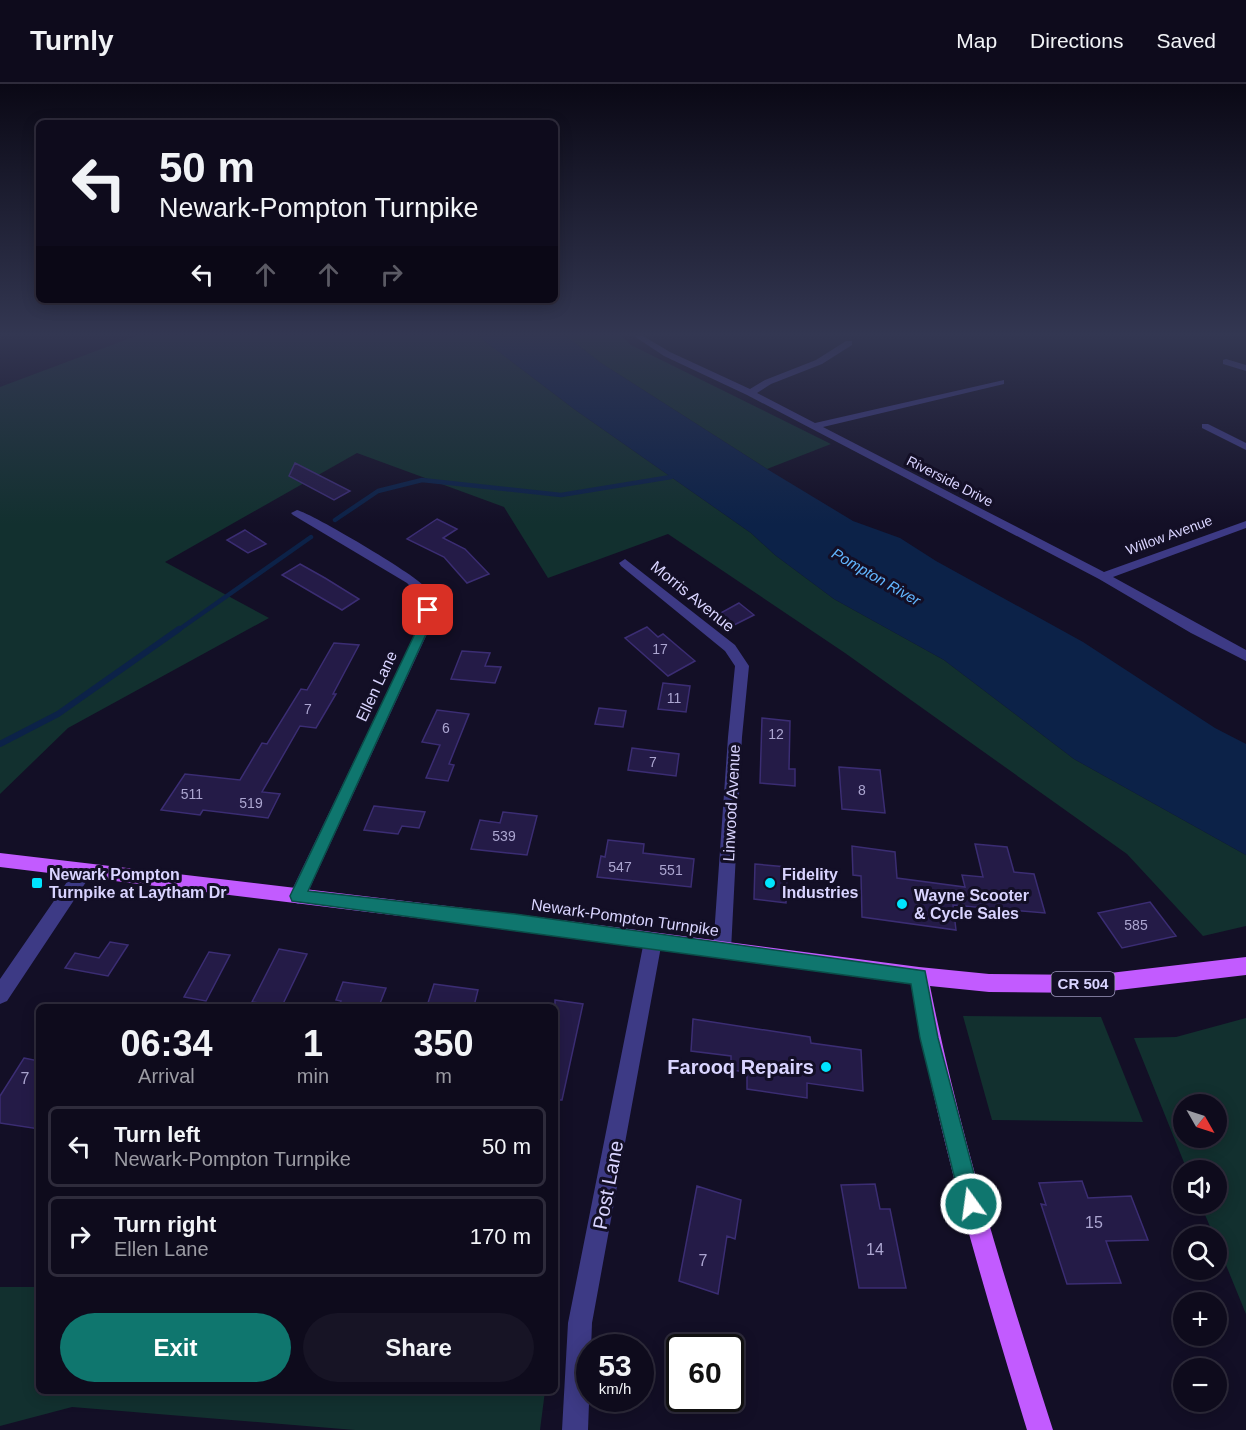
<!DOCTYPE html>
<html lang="en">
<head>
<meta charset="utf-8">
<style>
  :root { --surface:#0e0b1c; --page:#171425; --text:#f1f3f6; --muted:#9b9ba3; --line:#2e2b3b; --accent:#0f766e }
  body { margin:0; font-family:Arial,sans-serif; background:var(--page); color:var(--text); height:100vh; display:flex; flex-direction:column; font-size:22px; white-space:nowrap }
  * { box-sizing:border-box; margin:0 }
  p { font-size:20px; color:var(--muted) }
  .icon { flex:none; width:33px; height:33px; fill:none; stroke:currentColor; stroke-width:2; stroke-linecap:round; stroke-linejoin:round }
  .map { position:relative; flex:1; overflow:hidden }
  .details { position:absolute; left:36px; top:920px; width:522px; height:390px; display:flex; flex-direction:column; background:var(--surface); border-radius:9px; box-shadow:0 3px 15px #0003,0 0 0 2px var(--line) }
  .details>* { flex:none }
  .hud { position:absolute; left:36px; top:36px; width:522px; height:183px; border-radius:9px; box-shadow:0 3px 15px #0003,0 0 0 2px var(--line); background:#0e0b1c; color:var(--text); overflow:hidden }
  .needle { width:39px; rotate:129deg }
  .tools { position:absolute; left:1173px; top:1010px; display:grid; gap:12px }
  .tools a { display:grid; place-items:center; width:54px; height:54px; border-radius:50%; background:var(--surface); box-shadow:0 3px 15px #0003,0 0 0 2px var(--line); font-size:30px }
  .speed { position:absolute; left:576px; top:1250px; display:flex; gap:12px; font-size:30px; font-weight:700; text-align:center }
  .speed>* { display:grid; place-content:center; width:78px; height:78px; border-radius:50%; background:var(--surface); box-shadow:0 3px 15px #0003,0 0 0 2px var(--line); line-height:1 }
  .speed small { font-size:15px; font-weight:400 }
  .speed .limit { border:3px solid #111; border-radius:9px; background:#fff; color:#111 }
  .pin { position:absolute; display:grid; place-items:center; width:51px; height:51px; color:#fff; margin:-26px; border-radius:12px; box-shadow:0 3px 9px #0006 }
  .me { position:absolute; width:66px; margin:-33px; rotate:346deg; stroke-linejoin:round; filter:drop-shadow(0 0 4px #0008) }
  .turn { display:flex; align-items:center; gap:21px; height:126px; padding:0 24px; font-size:27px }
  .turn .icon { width:78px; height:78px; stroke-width:2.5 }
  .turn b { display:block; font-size:42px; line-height:51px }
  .lanes { display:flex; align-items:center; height:57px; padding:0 24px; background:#0003; justify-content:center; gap:30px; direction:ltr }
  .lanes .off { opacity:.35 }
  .eta { display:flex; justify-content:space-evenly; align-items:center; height:102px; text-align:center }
  .eta b { font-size:36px; font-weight:700; line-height:42px }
  .primary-button { display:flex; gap:12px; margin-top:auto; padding:12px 24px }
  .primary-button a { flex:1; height:69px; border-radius:36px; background:var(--accent); color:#fff; font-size:24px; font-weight:700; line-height:69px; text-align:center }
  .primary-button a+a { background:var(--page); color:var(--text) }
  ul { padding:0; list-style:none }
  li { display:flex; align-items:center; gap:18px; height:81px; margin:0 12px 9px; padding:0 12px; border:3px solid var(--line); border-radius:9px }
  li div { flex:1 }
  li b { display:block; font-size:22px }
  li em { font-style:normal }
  header { display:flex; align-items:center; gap:36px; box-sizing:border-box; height:84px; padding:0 30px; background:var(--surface); border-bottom:2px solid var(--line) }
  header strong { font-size:28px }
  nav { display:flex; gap:33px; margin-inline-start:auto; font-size:21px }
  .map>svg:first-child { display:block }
  .green { fill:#12302f; fill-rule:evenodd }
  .water { fill:#0c2248 }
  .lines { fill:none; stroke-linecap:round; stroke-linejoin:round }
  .stream-far1 { stroke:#0c2248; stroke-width:4.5 }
  .stream { stroke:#0c2248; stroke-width:6 }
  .building { fill:#241b47; stroke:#3b2d73; stroke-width:1.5 }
  .minor { fill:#3d3a85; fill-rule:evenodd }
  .major { fill:#c25bff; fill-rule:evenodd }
  .route { fill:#0f766e; stroke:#0a4d48; stroke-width:1.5 }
  .poi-dot { fill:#00e5ff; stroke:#130f26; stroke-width:2 }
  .labels { text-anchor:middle; stroke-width:6; stroke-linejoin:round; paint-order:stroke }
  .far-street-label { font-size:14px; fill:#d9d4ff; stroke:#130f26 }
  .number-label { font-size:14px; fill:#aca6d1 }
  .far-water-label { font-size:15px; font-style:italic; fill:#62b6ff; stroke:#130f26 }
  .shield { fill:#130f26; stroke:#9e99be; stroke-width:1.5 }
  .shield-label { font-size:15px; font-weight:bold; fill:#d9d4ff }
  .street-label { font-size:16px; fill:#d9d4ff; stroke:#130f26 }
  .poi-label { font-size:16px; font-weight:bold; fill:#d9d4ff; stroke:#130f26; text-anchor:start }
  .near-number-label { font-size:16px; fill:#aca6d1 }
  .near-poi-label { font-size:20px; font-weight:bold; fill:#d9d4ff; stroke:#130f26; text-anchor:end }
  .near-street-label { font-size:20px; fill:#d9d4ff; stroke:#130f26 }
</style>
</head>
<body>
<header>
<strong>Turnly</strong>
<nav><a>Map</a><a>Directions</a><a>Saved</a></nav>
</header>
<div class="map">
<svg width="1246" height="1346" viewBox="0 0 1246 1346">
  <rect width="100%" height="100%" fill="#130f26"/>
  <path class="green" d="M136 252H478L574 325 751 449 775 471 834 515 944 576 1074 675 1246 771V842L1203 852 1127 770 845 569 668 450 548 494 504 423 357 369 165 478 269 534 68 644 0 710V303Z
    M566 252H621L631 261 831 360 767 385 601 279Z
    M963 932 1101 933 1143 1038 992 1036Z
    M1246 934V1230L1217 1159 1216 1152H1214L1200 1119H1216V1086H1187L1134 954 1176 953ZM1184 1020H1216V1053H1184Z
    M0 1203H39V1306L545 1307 540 1346H355L72 1323 0 1342Z"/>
  <path class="water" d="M478 252H566L601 279 767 385 853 437 900 454 936 477 1083 558 1215 644 1246 660V771L1074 675 944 576 834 515 775 471 751 449 574 325Z"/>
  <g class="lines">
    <path class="stream-far1" d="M335 436 378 407 422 396 561 411 671 393
      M177 547 311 453"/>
    <path class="stream" d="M0 660 58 630 179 545"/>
  </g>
  <path class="building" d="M295 379 350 407 334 416 289 392Z
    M437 435 457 445 443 454 465 465 489 490 467 499 444 473 407 455Z
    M245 446 266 460 248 469 227 456Z
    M300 480 325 494 359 515 342 526 282 491Z
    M739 519 754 531 732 542 717 531Z
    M647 543 658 553 663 550 695 577 668 592 625 554Z
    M334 559 359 561 333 610H336L316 644 300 642 262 708 280 710 268 734 203 726 200 731 161 726 185 690 240 696 262 659 267 660 301 605 307 606Z
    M462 567 490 569 485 582 501 583 495 599 451 595Z
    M663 599 690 602 686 628 658 625Z
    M599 624 626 627 623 643 595 640Z
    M437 626 469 630 449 680 454 681 448 697 426 694 440 661 422 658Z
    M762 634 790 637 789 685H795V702L760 699Z
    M632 664 679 670 676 692 628 686Z
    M839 683 880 686 885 729 842 725Z
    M374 722 425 728 419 744 402 742 398 750 364 746Z
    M503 728 537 732 527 771 471 765 480 736 500 739Z
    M608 756 644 760 643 769 694 775 691 803 597 793 601 772 605 773Z
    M975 760 1007 763 1014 788 1034 790 1045 829 953 821 956 846 862 833 861 792 853 791 852 762 895 768 897 794 965 803 962 791 983 793Z
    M755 780 787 783 786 819 754 815Z
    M1150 818 1176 852 1122 864 1098 829Z
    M110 858 128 861 108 892 65 884 75 869 99 874Z
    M279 865 307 870 282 922 252 918Z
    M209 868 230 871 206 917 184 913Z
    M343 898 386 904 379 922H339L341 917 336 916Z
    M434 900 478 906 474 922H427Z
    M555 916 583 920 562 1016H555Z
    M693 935 810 953 811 959 861 966 863 1007 807 999V1014L747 1005V988L731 986V972L691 967Z
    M24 974 39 977V1045L0 1039V1012Z
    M1082 1097 1088 1114 1131 1112 1148 1156 1106 1157 1121 1199 1067 1200 1041 1120 1046 1121 1039 1099Z
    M875 1100 880 1125H890L906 1204H859L841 1101Z
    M697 1102 741 1116 735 1155 727 1152 718 1210 679 1197Z"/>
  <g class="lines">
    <path class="minor" d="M634 252H643L670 268 750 305 765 296 816 276 846 257H852V261L822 280 771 300 757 309 815 339 1004 296V300L823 343 1104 488 1246 437V444L1113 493 1246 566V577L1191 549 1099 495 747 311 664 272Z
      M1226 275 1246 281V287L1223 280V276Z
      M1202 340H1208L1246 359V366L1202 344Z
      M297 426C313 430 414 490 424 502 432 513 435 524 433 537L304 817 298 820 292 817 289 812 421 537C423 521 418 510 407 499L293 431 291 429Z
      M625 475 735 561 749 582 742 653 731 866 728 872 722 874 716 872 713 866 728 653 735 582 725 567 621 482 619 479Z
      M84 780 90 782 92 787 90 792 7 917 0 920V895L78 782Z
      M653 849 659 851 662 857 592 1239 588 1346H562L568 1239 644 857 647 851Z"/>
    <path class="major" d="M0 769 515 830 919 883 989 890 1093 891 1246 873V891L1093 909 989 908 930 902C960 1053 1006 1200 1053 1346H1027C982 1199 938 1052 911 900L515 846 0 783Z"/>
  </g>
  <linearGradient id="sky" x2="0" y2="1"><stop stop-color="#0a0815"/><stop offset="0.57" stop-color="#333752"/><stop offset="1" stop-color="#333752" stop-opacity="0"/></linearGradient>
  <rect width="1246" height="440" fill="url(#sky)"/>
  <path class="route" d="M428 522 434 526 432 537 308 807 515 830 925 887 938 954 982 1120 979 1127 971 1130 964 1127 961 1120 920 954 911 900 292 817 290 812 421 537 423 526Z"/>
  <g class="poi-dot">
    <rect x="31" y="793" width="12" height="12" rx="3"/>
    <circle cx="770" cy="799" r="6"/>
    <circle cx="902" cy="820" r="6"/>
    <circle cx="826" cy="983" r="6"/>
  </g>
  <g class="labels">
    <g class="far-street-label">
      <text transform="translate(950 397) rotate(27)" y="5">Riverside Drive</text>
      <text transform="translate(1169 451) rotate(-20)" y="5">Willow Avenue</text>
    </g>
    <g class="number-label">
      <text x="660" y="570">17</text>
      <text x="674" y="619">11</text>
      <text x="308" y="630">7</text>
      <text x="446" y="649">6</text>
      <text x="776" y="655">12</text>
      <text x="653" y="683">7</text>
      <text x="862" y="711">8</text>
      <text x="192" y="715">511</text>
      <text x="251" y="724">519</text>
      <text x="504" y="757">539</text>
      <text x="620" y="788">547</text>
      <text x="671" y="791">551</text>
      <text x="1136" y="846">585</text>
    </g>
    <g class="far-water-label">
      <text transform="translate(876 493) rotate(30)" y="5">Pompton River</text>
    </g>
    <rect class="shield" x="1051.5" y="888" width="63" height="24" rx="4.5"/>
    <g class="shield-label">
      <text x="1083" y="905">CR 504</text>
    </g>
    <g class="street-label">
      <text transform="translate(693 512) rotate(39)" y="6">Morris Avenue</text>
      <text transform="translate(376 602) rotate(-65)" y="6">Ellen Lane</text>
      <text transform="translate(731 719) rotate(-87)" y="6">Linwood Avenue</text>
      <text transform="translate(625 833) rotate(8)" y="6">Newark-Pompton Turnpike</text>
    </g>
    <g class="poi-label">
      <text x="49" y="796">Newark Pompton<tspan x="49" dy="18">Turnpike at Laytham Dr</tspan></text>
      <text x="782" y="796">Fidelity<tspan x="782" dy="18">Industries</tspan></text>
      <text x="914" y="817">Wayne Scooter<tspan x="914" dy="18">&amp; Cycle Sales</tspan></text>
    </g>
    <g class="near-number-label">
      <text x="25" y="1000">7</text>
      <text x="1094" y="1144">15</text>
      <text x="875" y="1171">14</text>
      <text x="703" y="1182">7</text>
    </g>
    <g class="near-poi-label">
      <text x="814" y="990">Farooq Repairs</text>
    </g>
    <g class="near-street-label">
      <text transform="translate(608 1101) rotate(-79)" y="7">Post Lane</text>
    </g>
  </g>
</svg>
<div class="tools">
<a><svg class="needle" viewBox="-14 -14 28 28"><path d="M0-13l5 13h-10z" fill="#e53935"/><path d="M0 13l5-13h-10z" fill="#9b9ba3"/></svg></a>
<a><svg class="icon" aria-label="sound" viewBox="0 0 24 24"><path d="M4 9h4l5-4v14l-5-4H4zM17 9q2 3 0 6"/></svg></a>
<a><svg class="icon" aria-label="search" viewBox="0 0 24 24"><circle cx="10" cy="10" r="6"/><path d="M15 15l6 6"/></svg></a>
<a>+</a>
<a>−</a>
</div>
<div class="speed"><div>53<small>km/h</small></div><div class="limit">60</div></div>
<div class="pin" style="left:428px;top:526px;background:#d93025"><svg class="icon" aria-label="arrive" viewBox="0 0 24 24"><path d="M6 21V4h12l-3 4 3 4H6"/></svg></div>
<svg class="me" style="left:971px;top:1120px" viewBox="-20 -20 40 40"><circle r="17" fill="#0f766e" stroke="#fff" stroke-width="3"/><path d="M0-11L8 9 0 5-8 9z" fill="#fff"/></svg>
<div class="hud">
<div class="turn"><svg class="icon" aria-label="left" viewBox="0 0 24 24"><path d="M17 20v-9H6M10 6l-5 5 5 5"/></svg><div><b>50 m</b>Newark-Pompton Turnpike</div></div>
<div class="lanes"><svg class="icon" aria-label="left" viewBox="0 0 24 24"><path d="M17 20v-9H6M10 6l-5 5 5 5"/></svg><svg class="icon off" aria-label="ahead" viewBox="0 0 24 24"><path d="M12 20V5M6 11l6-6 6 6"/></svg><svg class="icon off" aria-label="ahead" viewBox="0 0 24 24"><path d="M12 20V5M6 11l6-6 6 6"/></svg><svg class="icon off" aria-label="right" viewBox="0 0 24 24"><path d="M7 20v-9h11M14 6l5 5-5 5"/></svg></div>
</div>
<section class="details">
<div class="eta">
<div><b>06:34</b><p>Arrival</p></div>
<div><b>1</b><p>min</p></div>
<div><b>350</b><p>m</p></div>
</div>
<ul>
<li><svg class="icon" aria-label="left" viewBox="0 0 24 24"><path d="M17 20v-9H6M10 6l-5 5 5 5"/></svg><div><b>Turn left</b><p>Newark-Pompton Turnpike</p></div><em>50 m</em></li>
<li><svg class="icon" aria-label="right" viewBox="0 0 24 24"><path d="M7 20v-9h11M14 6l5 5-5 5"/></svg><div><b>Turn right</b><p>Ellen Lane</p></div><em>170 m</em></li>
</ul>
<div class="primary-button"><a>Exit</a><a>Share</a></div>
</section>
</div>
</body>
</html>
